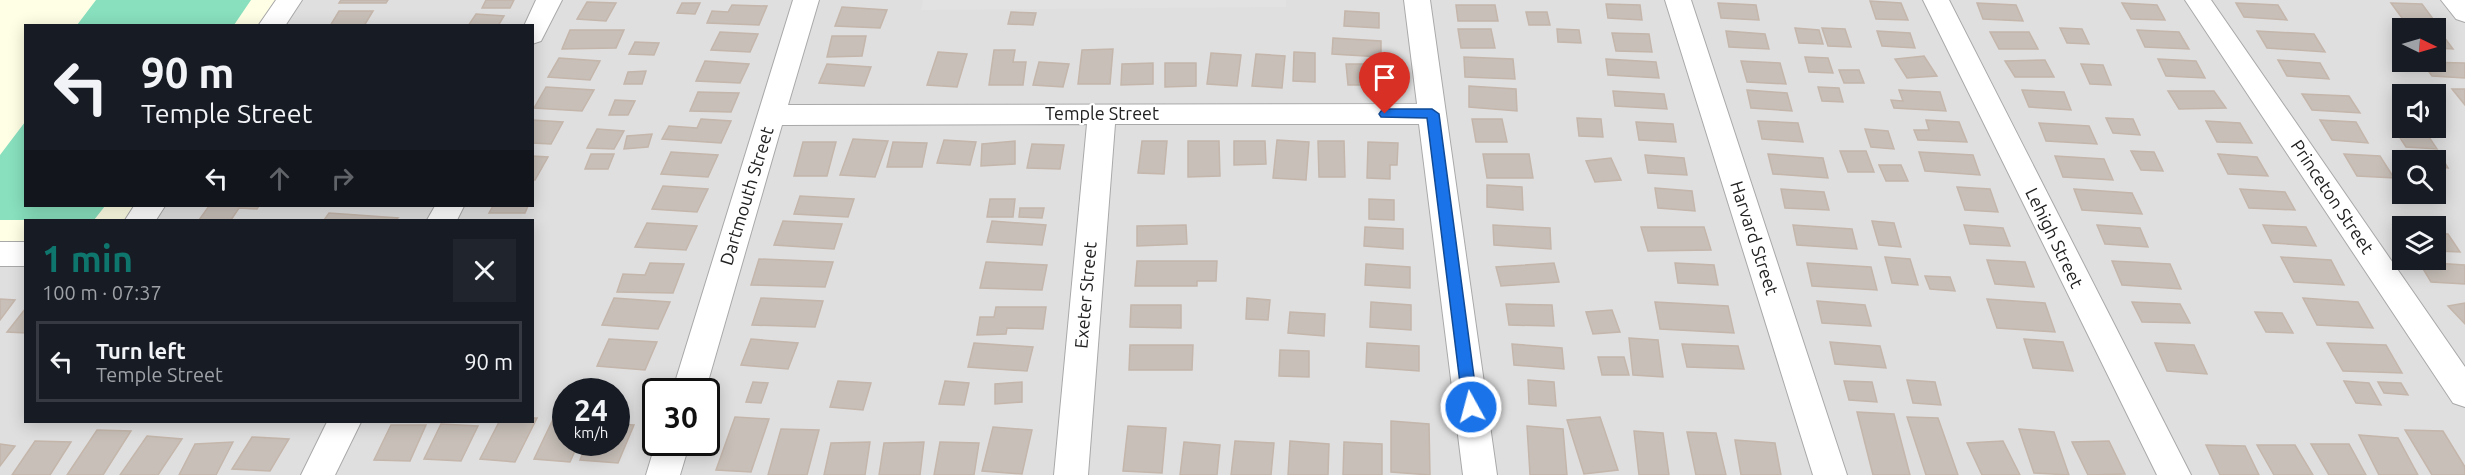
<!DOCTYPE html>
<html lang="en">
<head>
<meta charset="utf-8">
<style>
  :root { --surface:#171b24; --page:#20242c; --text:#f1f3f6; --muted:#9ea1a6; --line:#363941; --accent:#0f766e }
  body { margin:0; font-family:Ubuntu,sans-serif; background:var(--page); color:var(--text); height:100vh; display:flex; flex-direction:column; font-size:22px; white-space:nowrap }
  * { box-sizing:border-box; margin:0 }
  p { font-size:20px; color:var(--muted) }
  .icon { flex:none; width:33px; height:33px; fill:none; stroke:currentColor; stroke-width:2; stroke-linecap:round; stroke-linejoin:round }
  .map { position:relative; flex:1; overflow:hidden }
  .drawer { position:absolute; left:24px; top:219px; width:510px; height:204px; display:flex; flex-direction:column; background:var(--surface); border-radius:0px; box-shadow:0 3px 15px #0003 }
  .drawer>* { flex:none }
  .hud { position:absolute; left:24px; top:24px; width:510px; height:183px; border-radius:0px; box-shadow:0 3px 15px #0003; background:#171b24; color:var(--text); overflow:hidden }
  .needle { width:39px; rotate:95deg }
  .tools { position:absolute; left:2392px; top:18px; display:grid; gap:12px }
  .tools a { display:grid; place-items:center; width:54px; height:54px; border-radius:0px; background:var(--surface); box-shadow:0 3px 15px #0003; font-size:30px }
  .speed { position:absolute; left:552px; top:378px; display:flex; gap:12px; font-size:30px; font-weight:700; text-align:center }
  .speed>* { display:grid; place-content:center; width:78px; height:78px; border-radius:50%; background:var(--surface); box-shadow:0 3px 15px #0003; line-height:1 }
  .speed small { font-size:15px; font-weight:400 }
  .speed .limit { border:3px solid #111; border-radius:9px; background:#fff; color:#111 }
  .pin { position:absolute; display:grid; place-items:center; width:51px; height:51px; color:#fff; margin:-62px -26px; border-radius:50% 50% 50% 0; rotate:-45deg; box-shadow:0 0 6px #0007 }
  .pin .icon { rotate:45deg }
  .me { position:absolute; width:66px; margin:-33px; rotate:353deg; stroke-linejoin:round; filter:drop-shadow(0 0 4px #0008) }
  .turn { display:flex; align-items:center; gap:21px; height:126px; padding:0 18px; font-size:27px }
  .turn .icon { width:78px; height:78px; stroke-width:2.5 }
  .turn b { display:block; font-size:42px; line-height:51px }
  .lanes { display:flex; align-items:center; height:57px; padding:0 18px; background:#0003; justify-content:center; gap:30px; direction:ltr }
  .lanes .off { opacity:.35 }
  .round { display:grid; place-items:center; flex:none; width:63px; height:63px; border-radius:0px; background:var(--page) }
  .headline { display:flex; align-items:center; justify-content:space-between; height:102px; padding:0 18px }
  h1 { font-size:36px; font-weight:600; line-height:45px; color:var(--accent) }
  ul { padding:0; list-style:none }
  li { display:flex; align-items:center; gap:18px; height:81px; margin:0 12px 9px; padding:0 6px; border:3px solid var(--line); border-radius:0px }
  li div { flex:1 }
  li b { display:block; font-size:22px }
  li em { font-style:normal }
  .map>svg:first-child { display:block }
  .residential { fill:#e0dfdf; fill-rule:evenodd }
  .education { fill:#ffffe5 }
  .pitch { fill:#88e0be }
  .parking { fill:#e2e2e2 }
  .building { fill:#c7bfb8; stroke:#c4b6ab; stroke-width:1.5 }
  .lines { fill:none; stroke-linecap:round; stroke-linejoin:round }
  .street-casing { stroke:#a9a9a9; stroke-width:2 }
  .street { fill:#fff; fill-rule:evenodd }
  .route { fill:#1a73e8; stroke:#114b97; stroke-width:1.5 }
  .labels { text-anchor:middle; stroke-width:4.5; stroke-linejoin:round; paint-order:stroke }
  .street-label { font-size:18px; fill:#222; stroke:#fff }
</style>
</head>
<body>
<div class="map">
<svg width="2465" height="475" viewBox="0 0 2465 475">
  <rect width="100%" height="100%" fill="#f2efe9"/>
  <path class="residential" d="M289 0H2465V475H0V254H25L26 422H532V220H140L150 206H532V26L271 25ZM2403 28H2436V62H2403ZM2403 94H2436V128H2403ZM2403 160H2436V194H2403ZM2403 226H2436V260H2403ZM566 392H616V442H566ZM656 392H706V442H656Z"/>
  <path class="education" d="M0 0H289L271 25 26 26V206H150L140 220H26L25 254H0Z"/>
  <path class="pitch" d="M96 0H251L234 25H77Z
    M25 122 26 206H105L94 220H0V155Z"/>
  <path class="parking" d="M923 0H1286V7L921 10Z"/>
  <path class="building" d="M341 0H388L386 3H339Z
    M486 0H514L510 8H482Z
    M1870 1 1901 3 1908 20 1876 19Z
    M587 2 616 3 606 21 577 19Z
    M682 3H700L695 14 677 13Z
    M1718 3 1756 5 1759 20 1721 18Z
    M1977 3 2016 5 2023 21 1983 19Z
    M2122 3 2157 5 2165 20 2131 19Z
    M2236 3 2278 5 2287 20 2244 17Z
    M2391 3 2422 4 2436 23 2405 22Z
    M1606 4 1640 5 1642 20 1608 18Z
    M732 5 767 6 759 25 707 23 712 11 728 12Z
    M1456 5H1495L1498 21H1458Z
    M842 7 887 10 880 28 835 26Z
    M339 11H373L364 26H330Z
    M1345 11 1379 13V28L1344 26Z
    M1011 12 1036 13 1033 25 1008 24Z
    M1526 12H1547L1550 25H1529Z
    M476 14 504 16 498 26H468Z
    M1795 28 1819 30 1823 44 1799 43Z
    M1822 28 1845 29 1851 47 1828 46Z
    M2060 28 2082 29 2089 44 2067 43Z
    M1458 29H1491L1495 48H1461Z
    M1557 29 1579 30 1581 43 1558 42Z
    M570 30H624L616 48 562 49Z
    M2137 30 2179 32 2189 49 2145 47Z
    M1726 31 1765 34 1769 49 1729 47Z
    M1877 31 1910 33 1915 48 1882 46Z
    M2257 31 2314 34 2325 52 2267 48Z
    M720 32 758 34 750 52 711 50Z
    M1990 32H2029L2038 49H1999Z
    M1612 33 1649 34 1652 52 1616 51Z
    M2436 33H2441L2453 49 2436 48Z
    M832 36H866L862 56 827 57Z
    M1333 38 1381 41V57L1332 54Z
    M635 42 659 43 654 55 629 54Z
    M1113 49 1110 84H1078L1082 50Z
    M994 50H1015L1013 62H1026L1023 85H989Z
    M938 52 967 54 957 87 927 85Z
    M1294 52 1315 53V82L1293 81Z
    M1211 53 1241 55 1237 86 1207 84Z
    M1256 54 1285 56 1282 88 1252 86Z
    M1924 56 1937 76 1907 78 1895 59Z
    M1464 57 1513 59 1515 79 1465 77Z
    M1805 57 1828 58 1833 73 1809 72Z
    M559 58 600 61 590 80 548 77Z
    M1606 59 1656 62 1659 78 1608 75Z
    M2158 59 2196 61 2205 78 2166 76Z
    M2045 60 2054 77H2015L2005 61Z
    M2278 60 2320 63 2329 79 2287 76Z
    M705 61 749 64 740 83 696 81Z
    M1741 61 1780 63 1786 84 1747 82Z
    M1039 62 1069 64 1063 87 1033 85Z
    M2422 62 2465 63V78L2432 76Z
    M1153 63V84L1121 85 1122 64Z
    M1165 63H1196V86L1165 87Z
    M827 64 871 67 864 86 819 83Z
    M1346 64H1388L1390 85H1348Z
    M2081 64 2103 65 2111 85 2090 84Z
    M1839 70H1859L1864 83H1844Z
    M646 71 642 84H624L628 72Z
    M1469 86 1516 89 1517 111 1469 107Z
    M546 87 594 90 582 111 534 108Z
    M1818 87 1839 88 1843 102 1822 101Z
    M2452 89H2465V105Z
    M1747 90 1787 93 1792 111 1751 108Z
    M1899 90 1940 92 1946 111 1894 108 1891 100 1903 101Z
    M2022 90 2064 92 2071 110 2029 107Z
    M1613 91 1664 94 1667 109 1615 106Z
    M2168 91H2214L2226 108 2179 109Z
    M698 92 739 93 731 112 690 111Z
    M2302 94 2349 96 2360 113 2312 110Z
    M615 100 635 101 628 115H609Z
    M1577 118 1601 119 1603 137 1579 136Z
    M2106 118 2133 119 2140 135 2113 133Z
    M701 119 731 121 721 143 662 139 669 126 697 128Z
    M1472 119H1502L1507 142H1476Z
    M532 120 563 122 551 144 532 143Z
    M1926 120 1959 122 1967 142 1918 140 1914 130H1929Z
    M2320 120 2356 122 2368 143 2332 140Z
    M1758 121 1798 123 1803 142 1762 139Z
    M2206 121 2240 123 2252 143 2217 142Z
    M1636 122 1673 124 1676 142 1639 140Z
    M2039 123 2089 126 2097 144 2046 141Z
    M597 129 624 131 614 149 587 148Z
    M1865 129 1888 131 1894 149 1871 147Z
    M2395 130 2425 131 2437 149 2406 147Z
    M652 134 648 147 624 149 627 136Z
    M853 139 888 141 875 177 840 175Z
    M944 140 976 142 970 165 937 163Z
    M1277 140 1309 142 1306 180 1273 178Z
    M1015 141V164L981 166 982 144Z
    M1142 141H1167L1164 174 1138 173Z
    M1188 141H1219L1220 176 1188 177Z
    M1234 141H1265L1266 164 1234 165Z
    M1318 141H1344L1345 177H1319Z
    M803 142H836L827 176H794Z
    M893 142 927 143 922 167H887Z
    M1368 142 1398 143 1397 165H1390V179L1367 178Z
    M1032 144 1064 145 1060 169 1027 168Z
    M1840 151H1866L1874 172H1848Z
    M2131 151 2154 152 2163 171 2141 170Z
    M671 152 718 155 708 177 661 174Z
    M1919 152 1973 155 1980 175 1925 171Z
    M2417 153H2439L2448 168 2436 167V160H2422Z
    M591 154H614L608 169H585Z
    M1483 154H1529L1533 178H1487Z
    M1768 154 1823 158 1828 178 1773 174Z
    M2218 154 2257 157 2268 176 2228 174Z
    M2344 154 2380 156 2394 178 2357 176Z
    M1645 155 1684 158 1687 175 1648 173Z
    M532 156 548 157 535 180H532Z
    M2055 156 2104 159 2113 180 2063 177Z
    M1611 158 1621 180 1595 182 1586 161Z
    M1879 165H1901L1908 181H1886Z
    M1487 185 1522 187 1523 210 1487 207Z
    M663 186 708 189 697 212 652 209Z
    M1957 187 1990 189 1998 212 1965 210Z
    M1655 188 1692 191 1695 211 1658 208Z
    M1781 189 1824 192 1829 210 1785 208Z
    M2074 189 2132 193 2142 214 2082 210Z
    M2240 189 2285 192 2295 210 2249 208Z
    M800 196 854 199 848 217 794 214Z
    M990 199H1015L1013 217H987Z
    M1369 199 1394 200V220L1369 219Z
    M209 206H259L257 209 239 208 231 220H199Z
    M493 206H528L525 213H489Z
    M1020 208H1044L1042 218 1019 217Z
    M329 213 398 218 396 220H324Z
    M783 221 842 224 834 249 774 245Z
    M992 221 1046 225 1042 245 987 242Z
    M1872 221 1894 223 1901 247 1879 245Z
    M647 223 697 226 686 250 635 247Z
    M1186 225 1187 244 1137 246V226Z
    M1493 225 1550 228 1551 249 1494 245Z
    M1793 225 1852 229 1857 249 1797 245Z
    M1964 225 2003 228 2010 246 1970 244Z
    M2097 225 2140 228 2148 247 2105 244Z
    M2263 225 2306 227 2316 246 2272 243Z
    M2393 225H2431L2432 226H2403V240Z
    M1365 227 1403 229V249L1364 246Z
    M1641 227H1704L1711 250 1648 251Z
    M2436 233 2448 234 2460 252 2436 251Z
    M1885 257 1910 259 1918 285 1892 283Z
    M2281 257 2331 260 2344 285 2294 282Z
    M759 259 833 262 825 287 751 285Z
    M1987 260 2025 262 2034 287 1995 284Z
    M1137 261H1217L1216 281H1197V286H1135Z
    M2112 261 2170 264 2181 289 2122 285Z
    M986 262 1047 265 1042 290 980 288Z
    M2419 262 2465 265V284L2431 282Z
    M650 263 684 264 673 293 617 292 623 274 645 275Z
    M1554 263 1559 282 1501 286 1496 267Z
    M1675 263 1714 265 1718 285 1678 283Z
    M1807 263 1871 267 1877 290 1812 286Z
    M1366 264 1410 267V288L1365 285Z
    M1925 276 1950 277 1955 291 1930 289Z
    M614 298 670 302 658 329 602 325Z
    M761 298 823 301 815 327 752 325Z
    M1247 298 1270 300 1268 320 1246 319Z
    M2303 298 2358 302 2373 328 2317 325Z
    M0 299 15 300 0 320Z
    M1987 299 2045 303 2055 332 1997 328Z
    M1817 301 1865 305 1871 326 1822 323Z
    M1371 302 1411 305V330L1370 327Z
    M1655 302 1728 306 1734 333 1660 329Z
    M2132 302 2180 304 2190 323 2142 322Z
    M2465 303V324L2448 306Z
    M1506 304 1552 305 1554 326 1509 325Z
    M1131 305H1181V328L1130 327Z
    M996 307H1046L1043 329 1007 328 1006 334 977 335 980 317H994Z
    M26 308V333L7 332Z
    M1612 310 1620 332 1593 334 1586 312Z
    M1290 312 1325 314 1324 336 1288 333Z
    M2255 312 2282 313 2293 333 2266 332Z
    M1629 338 1658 340 1663 377 1633 375Z
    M609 339 657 342 645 370 597 366Z
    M751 339 798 343 788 369 741 365Z
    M2024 339 2063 342 2073 371 2033 368Z
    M1830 342 1880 346 1886 368 1835 364Z
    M974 343 1033 347 1027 371 968 367Z
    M1367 343 1419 346V371L1366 367Z
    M2155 343 2194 345 2207 374 2167 371Z
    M2327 343 2386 345 2402 373 2343 371Z
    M1512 344 1562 348 1564 369 1514 365Z
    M1682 344 1738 346 1744 369 1687 367Z
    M1130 345H1193L1192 370H1129Z
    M1280 350 1309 351V377L1279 376Z
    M1598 357H1624L1629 375H1602Z
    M1528 380 1554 382 1556 406 1529 404Z
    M1907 380 1935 382 1941 405 1913 403Z
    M838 381 871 383 863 410 830 407Z
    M945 381 969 383 964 405 939 404Z
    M1844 381 1872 382 1877 402 1849 400Z
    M2344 381 2369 383 2381 405 2356 403Z
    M753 382 768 383 761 403 746 402Z
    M1022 382V402L995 404V384Z
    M2378 382 2401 383 2408 395 2384 393Z
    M1857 412 1894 414 1910 475H1873Z
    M556 413 566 414V442H579L570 462 534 459Z
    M735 417 769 419 751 472 716 470Z
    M1600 417 1618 470 1584 474 1567 420Z
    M1907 417 1938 418 1958 475H1926Z
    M532 418H537L515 462 480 459 499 422H532Z
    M1391 421 1429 424 1430 475 1391 472Z
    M441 424 478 426 461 461 424 459Z
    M616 424 634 425 618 463 580 460 587 442H616Z
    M391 425H426L410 461 374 460Z
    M1128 426 1166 428 1162 473 1123 471Z
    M1527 426 1563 429 1567 475H1530Z
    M993 427 1032 430 1022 474 982 471Z
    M781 429 819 430 807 475H768Z
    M2019 429 2054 432 2069 475 2034 473Z
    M97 430 131 431 103 475H67Z
    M2405 430 2443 431 2465 467V475H2432Z
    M1634 431 1663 433 1669 475H1639Z
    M1687 432 1716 433 1726 475H1696Z
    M2359 435 2398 438 2418 475H2379Z
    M147 436 182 439 158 475H120Z
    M252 437 289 439 270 471 232 469Z
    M1735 440 1775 443 1781 475H1741Z
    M35 441 71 442 50 475H12Z
    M1235 441 1274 443 1271 475H1231Z
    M1290 441 1329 444 1328 475H1288Z
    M2003 441 2020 475H1982L1967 443Z
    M2109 441 2125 474 2088 475 2072 442Z
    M233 442 216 475H179L195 444Z
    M870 442 865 475H824L831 443Z
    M924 442 920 475H879L884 443Z
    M940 442 979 443 974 475H934Z
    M1184 442 1220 445 1217 475H1180Z
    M1344 442 1382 444V475H1343Z
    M0 444 15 446 0 466Z
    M2311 444H2349L2366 475H2329Z
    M2206 445 2245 446 2259 475H2220Z
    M2257 445H2295L2313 475H2274Z"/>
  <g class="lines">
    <defs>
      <path id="street" d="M276 0H302L285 26H258Z
        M536 0H562L541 41 532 44V26H524Z
        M793 0H819L788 105 1417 104 1404 0H1430L1497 475H1463L1419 124H1115L1088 475H1054L1087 124 782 125 705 392H672Z
        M1665 0H1691L1847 475H1813Z
        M1923 0H1949L2191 475H2157Z
        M2185 0H2211L2465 367V407L2453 403Z
        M2441 0H2465V22L2456 19Z
        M134 206H165L156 220H125Z
        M435 206H464L457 220H427Z
        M0 242H26V266H0Z
        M327 422H361L335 475H301Z
        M656 442H690L680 475H646Z"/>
    </defs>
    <use href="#street" class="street-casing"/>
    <use href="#street" class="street"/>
  </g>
  <path class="route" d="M1385 109H1432L1439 114 1478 407 1476 412 1471 414 1466 412 1463 407 1427 118 1381 117 1379 114 1381 111Z"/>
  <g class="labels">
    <g class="street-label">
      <text x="1102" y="120">Temple Street</text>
      <text transform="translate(747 196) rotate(-73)" y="6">Dartmouth Street</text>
      <text transform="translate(2332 197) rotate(56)" y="6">Princeton Street</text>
      <text transform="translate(1754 238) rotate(72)" y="6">Harvard Street</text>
      <text transform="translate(2054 238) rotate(64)" y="6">Lehigh Street</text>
      <text transform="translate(1086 295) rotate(-85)" y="6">Exeter Street</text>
    </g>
  </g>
</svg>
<div class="tools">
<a><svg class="needle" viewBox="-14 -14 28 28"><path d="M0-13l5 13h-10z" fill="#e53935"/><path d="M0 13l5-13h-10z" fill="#9ea1a6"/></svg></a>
<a><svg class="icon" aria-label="sound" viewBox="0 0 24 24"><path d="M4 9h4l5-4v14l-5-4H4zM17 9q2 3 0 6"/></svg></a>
<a><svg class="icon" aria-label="search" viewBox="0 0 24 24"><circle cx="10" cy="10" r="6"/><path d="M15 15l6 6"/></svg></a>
<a><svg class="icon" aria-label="layers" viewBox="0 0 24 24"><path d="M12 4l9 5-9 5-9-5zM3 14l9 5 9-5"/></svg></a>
</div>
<div class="speed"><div>24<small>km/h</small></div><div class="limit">30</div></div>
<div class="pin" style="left:1385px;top:114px;background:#d93025"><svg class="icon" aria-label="arrive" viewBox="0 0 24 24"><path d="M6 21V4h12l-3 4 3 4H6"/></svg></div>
<svg class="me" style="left:1471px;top:407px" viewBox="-20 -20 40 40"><circle r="17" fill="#1a73e8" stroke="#fff" stroke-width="3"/><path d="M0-11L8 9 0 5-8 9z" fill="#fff"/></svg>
<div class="hud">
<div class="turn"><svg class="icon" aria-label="left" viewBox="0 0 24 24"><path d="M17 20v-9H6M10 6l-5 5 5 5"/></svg><div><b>90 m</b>Temple Street</div></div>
<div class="lanes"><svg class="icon" aria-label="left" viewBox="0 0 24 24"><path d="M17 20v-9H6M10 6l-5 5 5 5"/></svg><svg class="icon off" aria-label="ahead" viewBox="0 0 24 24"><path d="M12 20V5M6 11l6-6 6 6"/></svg><svg class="icon off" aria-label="right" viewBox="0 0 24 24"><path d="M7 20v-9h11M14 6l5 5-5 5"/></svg></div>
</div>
<section class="drawer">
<div class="headline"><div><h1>1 min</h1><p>100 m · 07:37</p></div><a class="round"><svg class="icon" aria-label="close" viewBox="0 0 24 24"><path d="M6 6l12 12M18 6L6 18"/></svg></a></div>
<ul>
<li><svg class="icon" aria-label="left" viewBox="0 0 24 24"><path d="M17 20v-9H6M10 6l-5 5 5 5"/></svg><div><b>Turn left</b><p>Temple Street</p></div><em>90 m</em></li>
</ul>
</section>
</div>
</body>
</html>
